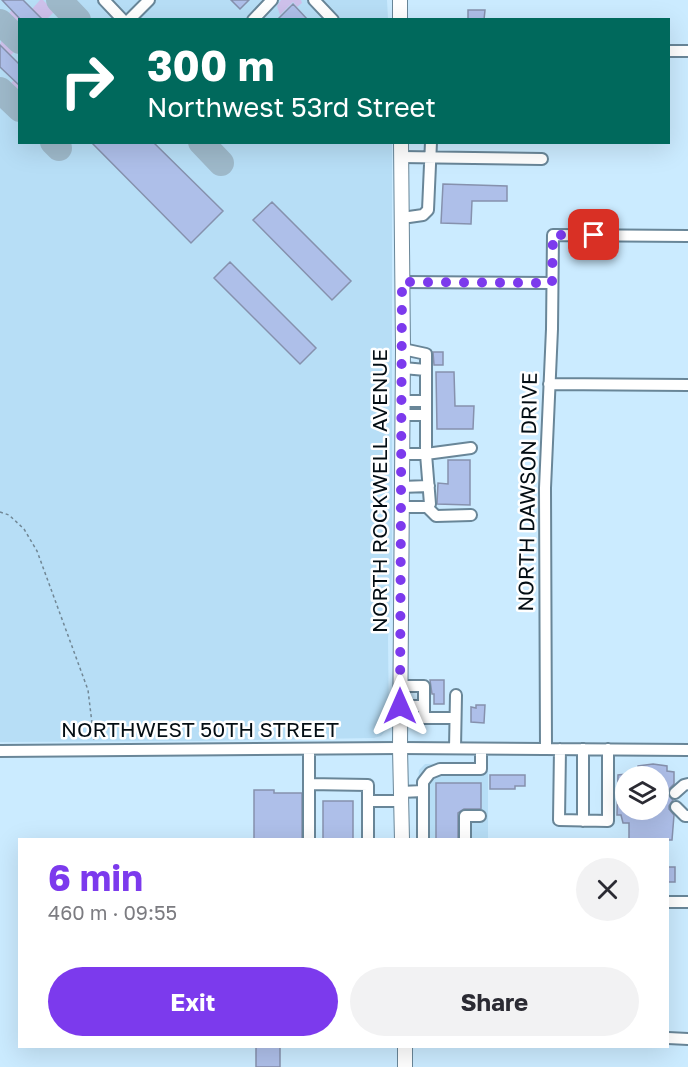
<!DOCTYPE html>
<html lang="en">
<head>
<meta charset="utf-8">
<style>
  :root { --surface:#fff; --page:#f2f2f3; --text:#2b2b33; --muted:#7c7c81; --accent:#7c3aed }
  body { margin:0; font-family:"Golos Text",sans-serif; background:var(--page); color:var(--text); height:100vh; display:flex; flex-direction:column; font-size:22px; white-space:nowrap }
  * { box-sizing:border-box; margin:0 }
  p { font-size:20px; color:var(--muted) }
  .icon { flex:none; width:33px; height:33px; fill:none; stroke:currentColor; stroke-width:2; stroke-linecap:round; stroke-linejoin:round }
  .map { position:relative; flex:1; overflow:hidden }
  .drawer { position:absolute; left:18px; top:838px; width:651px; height:210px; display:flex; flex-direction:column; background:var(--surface); border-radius:0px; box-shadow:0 6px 24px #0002 }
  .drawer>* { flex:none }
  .top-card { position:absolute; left:18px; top:18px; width:652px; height:126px; border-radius:0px; box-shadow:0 6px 24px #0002; background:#00695c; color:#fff; overflow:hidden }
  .controls { position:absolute; left:615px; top:766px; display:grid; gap:12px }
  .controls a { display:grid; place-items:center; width:54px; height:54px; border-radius:50%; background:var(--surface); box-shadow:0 6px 24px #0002; font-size:30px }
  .pin { position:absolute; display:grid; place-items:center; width:51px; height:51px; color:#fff; margin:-26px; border-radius:12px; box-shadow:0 3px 9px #0006 }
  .me { position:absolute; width:66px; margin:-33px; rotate:0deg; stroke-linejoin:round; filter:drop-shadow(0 0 4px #0008) }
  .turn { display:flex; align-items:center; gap:21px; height:126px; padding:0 30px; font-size:27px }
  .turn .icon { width:78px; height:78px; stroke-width:2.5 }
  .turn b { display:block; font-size:42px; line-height:51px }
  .round { display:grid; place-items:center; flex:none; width:63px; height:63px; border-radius:32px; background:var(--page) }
  .head { display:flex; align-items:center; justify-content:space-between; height:102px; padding:0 30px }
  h1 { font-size:36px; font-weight:700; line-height:45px; color:var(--accent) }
  .cta { display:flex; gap:12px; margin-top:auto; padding:12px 30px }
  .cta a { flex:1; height:69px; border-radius:36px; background:var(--accent); color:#fff; font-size:24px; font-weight:700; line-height:69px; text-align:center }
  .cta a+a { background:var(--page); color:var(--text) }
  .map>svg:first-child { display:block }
  .built { fill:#b7def6 }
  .green { fill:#cec1eb }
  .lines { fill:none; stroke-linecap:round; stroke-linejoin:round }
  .taxiway { stroke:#9eb9ca; stroke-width:26 }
  .building { fill:#aebfe9; stroke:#8691ad; stroke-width:1.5 }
  .minor-casing { stroke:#698698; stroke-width:14 }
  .major-casing { stroke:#698698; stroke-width:16 }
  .path { stroke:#718795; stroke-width:1.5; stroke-dasharray:3 3; stroke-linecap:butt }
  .minor { stroke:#fff; stroke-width:10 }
  .major { stroke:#fff; stroke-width:14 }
  .route { stroke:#7c3aed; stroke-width:10; stroke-dasharray:0 18 }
  .labels { text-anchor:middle; stroke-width:5; stroke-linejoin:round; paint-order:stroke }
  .street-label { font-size:21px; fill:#040e14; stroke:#fff }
</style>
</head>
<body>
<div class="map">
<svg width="688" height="1067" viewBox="0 0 688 1067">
  <rect width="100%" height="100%" fill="#cbebff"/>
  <path class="built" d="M0 0H387L388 19 20 20V142L392 143V572L388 639 389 723 386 730 381 736 374 738 201 741 0 742Z
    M488 762V840H416V801L419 770 425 764Z"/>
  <path class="green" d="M40 0H43L53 10V13L47 19H43L32 9Z
    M281 0H301L302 3 297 7 293 2 280 15 277 6Z
    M12 10 21 19 20 20 19 28 14 29 7 21V15Z
    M2 38H8L15 45V51L10 56 0 45Z
    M14 80 19 86V99L14 97 8 90V86Z"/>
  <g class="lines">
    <path class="taxiway" d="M59 0 78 20
      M0 22 20 41
      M0 90 20 109
      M53 142 59 148
      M201 142 221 163"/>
  </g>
  <path class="building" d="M2 0H23L43 20H21Z
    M231 0H249L240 9Z
    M293 4 308 20H277Z
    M468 10H485L484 20H468Z
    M0 45 20 65V86L0 67Z
    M91 142H153L223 211 191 243Z
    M443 184 507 186V201H472L471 224 441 223Z
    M272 202 351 281 332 300 253 220Z
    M230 262 316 348 300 364 214 278Z
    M433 352H443V365H434Z
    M436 372H454L455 406H474L473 429H437Z
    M448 460H470V505L437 504 438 483 448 484Z
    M430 680H444V704H434V694H432Z
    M476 705H485L484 723 471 722V707L476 708Z
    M653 764 667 766V771L674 772V784L668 790V794L673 800 669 806V809L674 815 672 840H629V823H623L621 815H617L618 775 626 774V810H658V777H637L638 766Z
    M490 775H525V786H515V789H490Z
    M436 783H481V809H464L458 813V840H436Z
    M254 790H274V793H302V840H254Z
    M323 801H353V840H323Z
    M668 867H675V882H668Z
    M256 1047H280V1067H256Z"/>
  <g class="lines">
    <defs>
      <path id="minor" d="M104 0 123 20
        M314 0 333 20
        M129 20 149 0
        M253 20 272 0
        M669 51H688
        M401 157 542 159
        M402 218 423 215 428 210 431 142
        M402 282 552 283
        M403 368 426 370
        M549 384 688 385
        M402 401H426
        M402 415H426
        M402 454H426L471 448
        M401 487 429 486
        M401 507H427L430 504 426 454V354L403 349
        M427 507 436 516 471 515
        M400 706H424V686H400
        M424 706V718H455
        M455 748 456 695
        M309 749V840
        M546 749 545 488 552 329 553 235 688 236
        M560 749 559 820 608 821V749
        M583 749V821
        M0 751 400 748 688 750
        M309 784 368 785V840
        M401 792 423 791
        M675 793 684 785 688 784
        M368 801H401
        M676 807 685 816H688
        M423 840V782L430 773 440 769H481V749
        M465 840V816H480
        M668 902H688
        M668 1038 688 1039"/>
      <path id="major" d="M400 0V20
        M401 142 403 349 400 748 402 840
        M405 1047V1067"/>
    </defs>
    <use href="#minor" class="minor-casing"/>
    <use href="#major" class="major-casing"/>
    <path class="path" d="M0 512 9 515 24 529 37 551 88 690 94 740"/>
    <use href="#minor" class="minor"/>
    <use href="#major" class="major"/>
  </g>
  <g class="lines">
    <path class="route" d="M400 706 402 282 552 283 553 235H594"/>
  </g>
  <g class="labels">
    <g class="street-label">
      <text transform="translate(380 491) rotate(-90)" y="7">NORTH ROCKWELL AVENUE</text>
      <text transform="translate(528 492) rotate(-89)" y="7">NORTH DAWSON DRIVE</text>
      <text x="200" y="737">NORTHWEST 50TH STREET</text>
    </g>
  </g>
</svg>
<div class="controls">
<a><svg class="icon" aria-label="layers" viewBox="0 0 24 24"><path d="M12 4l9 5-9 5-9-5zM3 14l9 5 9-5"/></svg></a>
</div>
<div class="pin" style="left:594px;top:235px;background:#d93025"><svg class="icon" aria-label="arrive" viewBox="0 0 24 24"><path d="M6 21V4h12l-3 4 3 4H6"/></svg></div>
<svg class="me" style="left:400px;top:706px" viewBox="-20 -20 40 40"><path d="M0-17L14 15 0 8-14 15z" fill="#7c3aed" stroke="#fff" stroke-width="4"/></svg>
<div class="top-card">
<div class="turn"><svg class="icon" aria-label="right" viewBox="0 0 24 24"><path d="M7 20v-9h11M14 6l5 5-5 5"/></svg><div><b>300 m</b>Northwest 53rd Street</div></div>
</div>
<section class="drawer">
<div class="head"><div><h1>6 min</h1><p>460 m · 09:55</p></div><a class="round"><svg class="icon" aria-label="close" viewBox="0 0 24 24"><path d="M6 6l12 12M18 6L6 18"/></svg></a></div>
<div class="cta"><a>Exit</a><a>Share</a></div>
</section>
</div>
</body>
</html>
